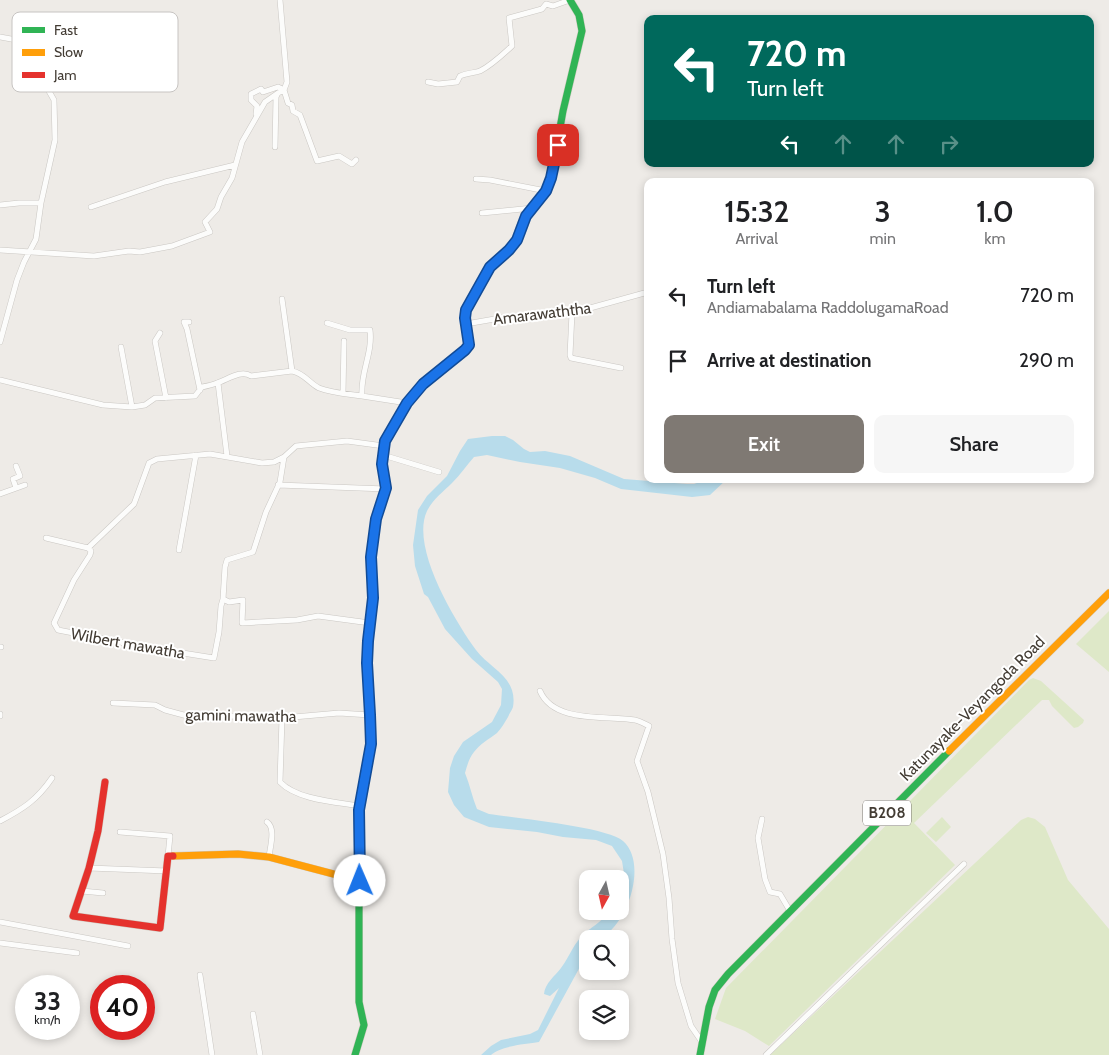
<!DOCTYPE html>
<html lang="en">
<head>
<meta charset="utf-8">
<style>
  :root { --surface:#fff; --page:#f6f6f6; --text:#202124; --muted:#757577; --accent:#7f7973 }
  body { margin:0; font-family:Cabin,sans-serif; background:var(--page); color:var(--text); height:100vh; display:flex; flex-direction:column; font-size:19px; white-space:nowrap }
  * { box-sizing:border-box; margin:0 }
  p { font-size:16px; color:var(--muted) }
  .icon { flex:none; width:28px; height:28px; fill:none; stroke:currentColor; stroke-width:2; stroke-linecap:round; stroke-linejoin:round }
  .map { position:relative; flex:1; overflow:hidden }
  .side { position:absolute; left:644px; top:178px; width:450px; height:305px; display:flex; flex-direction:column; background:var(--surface); border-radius:10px; box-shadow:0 2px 8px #0003 }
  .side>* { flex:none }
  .hud { position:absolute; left:644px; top:15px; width:450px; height:152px; border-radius:10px; box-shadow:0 2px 8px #0003; background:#00695c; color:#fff; overflow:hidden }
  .needle { width:32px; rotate:188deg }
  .fabs { position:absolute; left:579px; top:870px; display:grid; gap:10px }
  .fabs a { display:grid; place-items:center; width:50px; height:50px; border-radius:10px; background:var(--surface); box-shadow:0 2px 8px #0003; font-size:25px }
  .speed { position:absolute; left:15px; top:975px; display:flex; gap:10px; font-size:25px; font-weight:700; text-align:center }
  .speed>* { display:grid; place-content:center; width:65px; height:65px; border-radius:50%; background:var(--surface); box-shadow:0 2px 8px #0003; line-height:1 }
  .speed small { font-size:12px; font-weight:400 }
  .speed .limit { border:8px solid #d22; background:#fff; color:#111 }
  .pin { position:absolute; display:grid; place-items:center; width:42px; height:42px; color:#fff; margin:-21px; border-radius:10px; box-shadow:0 2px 8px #0006 }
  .me { position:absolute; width:55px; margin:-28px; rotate:359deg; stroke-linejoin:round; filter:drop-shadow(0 0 4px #0008) }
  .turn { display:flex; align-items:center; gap:18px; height:105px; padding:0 20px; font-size:22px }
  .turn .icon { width:65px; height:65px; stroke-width:2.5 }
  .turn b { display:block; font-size:35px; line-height:42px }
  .lanes { display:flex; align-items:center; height:48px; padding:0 20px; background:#0003; justify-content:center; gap:25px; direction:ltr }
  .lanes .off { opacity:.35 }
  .eta { display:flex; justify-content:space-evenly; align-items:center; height:85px; text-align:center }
  .eta b { font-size:30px; font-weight:600; line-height:35px }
  .button { display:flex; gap:10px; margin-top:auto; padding:10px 20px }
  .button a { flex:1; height:58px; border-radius:10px; background:var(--accent); color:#fff; font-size:20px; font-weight:600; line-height:58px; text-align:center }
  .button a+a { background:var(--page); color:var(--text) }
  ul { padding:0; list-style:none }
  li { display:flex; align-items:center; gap:15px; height:65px; padding:0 20px }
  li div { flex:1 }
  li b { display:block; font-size:19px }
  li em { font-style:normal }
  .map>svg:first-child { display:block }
  .green { fill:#dee8c8 }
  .water { fill:#b8dceb }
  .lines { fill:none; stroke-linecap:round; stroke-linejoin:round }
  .street-casing { stroke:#cac7c3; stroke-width:6 }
  .fast-casing { stroke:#cfc9bf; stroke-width:8 }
  .slow-casing { stroke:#cfc9bf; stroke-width:8 }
  .jam-casing { stroke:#cfc9bf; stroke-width:8 }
  .street { stroke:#fcfcfb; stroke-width:5 }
  .fast { stroke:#30b455; stroke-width:7 }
  .slow { stroke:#ff9f0a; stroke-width:7 }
  .jam { stroke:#e5322d; stroke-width:7 }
  .route-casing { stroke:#114b97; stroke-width:12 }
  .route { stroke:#1a73e8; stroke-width:9 }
  .labels { text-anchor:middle; stroke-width:4; stroke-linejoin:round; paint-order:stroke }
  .shield { fill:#fff; stroke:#7b7671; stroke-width:1 }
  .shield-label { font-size:15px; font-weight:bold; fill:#433c34 }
  .street-label { font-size:16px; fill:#433c34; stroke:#fff }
  .key { fill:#fff; stroke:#c7c4c2; stroke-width:1 }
  .key-label { font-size:14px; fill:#433c34 }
</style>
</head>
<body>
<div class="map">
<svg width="1109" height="1055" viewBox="0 0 1109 1055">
  <rect width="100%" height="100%" fill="#eeebe7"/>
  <path class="green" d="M1109 611V672L1076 644Z
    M1033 678 1041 681 1084 720 1083 723 1078 727 1074 728 1052 706 1049 700H1042L914 823 955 865 769 1046 745 1031 715 1019 726 988 1029 680Z
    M942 817 951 827 936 842 926 833Z
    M1028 817 1035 819 1045 827 1068 880 1109 929V1055H770L1021 820Z"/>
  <path class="water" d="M492 436H505L513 440 524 449 530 452 545 451 570 456 624 479 687 484H694L708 479H727L710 495 692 497 621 489 595 478 560 468 520 462 487 455 474 457C467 465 460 475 452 483 443 492 433 499 427 511 410 547 455 621 476 650 490 669 518 677 513 707 512 710 509 714 508 717 505 722 501 729 497 733 489 739 480 744 474 752 469 758 467 766 465 773 470 785 472 797 477 809L489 814C514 818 607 827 623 841 648 863 628 923 602 937 598 940 592 939 588 939L587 954 539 1042C526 1044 500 1046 491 1055H481L491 1046 501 1040 530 1034 538 1030 559 988 550 996 544 994C545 983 555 976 561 968 570 956 574 942 586 932 595 925 603 920 610 911H620V893L625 880 622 861 612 846 596 840 563 837 537 832 489 827 464 817 454 805 448 792 450 768 454 756 463 742 492 722 501 705 502 689 498 682 472 659 445 629 428 597 424 594 415 566 413 545 418 510 427 496 447 476 460 451 468 439Z"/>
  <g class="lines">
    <defs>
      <path id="street" d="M280 0 287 82 284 90 288 103 292 105 293 111 300 115 317 161 339 156 352 164 356 160
        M0 37 22 41 34 42 37 48 39 67 42 79 54 100 55 140 41 203 36 239 24 262 17 280 0 342
        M428 82 438 84 457 82 460 76C467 73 474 73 480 71 492 65 502 55 512 46L509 18 542 9 546 4 553 6 570 0
        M256 114 257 106 251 100V94L261 89 263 92 278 87 284 90 278 93 276 97 275 147
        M476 179 490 180 546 191
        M0 205 19 203H41
        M91 207 165 182 235 165
        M482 213 532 208
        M0 250 94 256 129 251 140 252 172 246 210 232 205 222 217 209 221 197 232 178 242 142 265 102 278 93
        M282 299 292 371
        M572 313 570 355 571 358 621 368
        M189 322H184L187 329 200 390
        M327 323 350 330H370C373 353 360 373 362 396L407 403
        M466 324 506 317 572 313 648 292
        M160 333 155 341 166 398
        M121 347 132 407
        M0 380 103 405 132 407 145 405 155 398 195 396 202 387C207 386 212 385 217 383 227 380 241 369 251 376L292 371C304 373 309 383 319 388 332 393 348 394 362 396
        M218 383 227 456
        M343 393 344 341
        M383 455 439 472
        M284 457 280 482 266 512 253 552 227 560 225 567 223 599 229 602 243 600 242 623 297 620 318 616 370 623
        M278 485 386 489
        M16 488 13 479 20 476 16 466
        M0 494 25 485
        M46 538 88 548 91 551 90 555 74 580 54 623 58 630 145 647 214 658 219 632 221 606 223 599
        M88 548 134 504 149 463 157 459 210 454 262 463 274 462 284 457 296 446 347 441 384 446
        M179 550 196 455
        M0 647H1
        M540 691C554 724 607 715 635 720 640 721 645 724 649 726L637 761 648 792 663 854 669 898 672 939 678 983 691 1026 702 1042
        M113 703 155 705 165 710 191 717 232 716 282 718 339 713 370 715
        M0 716V714
        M282 718 280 782C297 800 337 802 360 806
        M762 819 758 838 765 879 770 892 780 894 790 911
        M0 821C23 809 37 800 52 778
        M267 822C276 828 270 847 269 857
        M120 832 170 836 168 856
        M89 868 167 871
        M82 891 103 893
        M0 922 128 946
        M0 943 77 953
        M200 975 212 1055
        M253 1014 260 1055
        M766 1055 964 864"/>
      <path id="fast" d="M536 204 546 191 551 178 563 111 582 31 579 15 570 0
        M355 1055 364 1025 359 1002V809L366 773
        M700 1055 709 1007 715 990 728 974 949 751"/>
      <path id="slow" d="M949 751 1109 593
        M366 773 371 744 367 663V641L373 598 371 557 376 519 386 488 382 464 385 441 407 403 423 384 445 366
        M173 856 238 854 269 857 360 881"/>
      <path id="jam" d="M445 366 469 345 465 318 466 310 490 267 509 250 517 240 526 216 536 204
        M105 782 98 831 89 868 73 916 160 928 168 856H173"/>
    </defs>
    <use href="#street" class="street-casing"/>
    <use href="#fast" class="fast-casing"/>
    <use href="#slow" class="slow-casing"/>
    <use href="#jam" class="jam-casing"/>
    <use href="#street" class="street"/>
    <use href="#fast" class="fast"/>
    <use href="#slow" class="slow"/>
    <use href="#jam" class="jam"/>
  </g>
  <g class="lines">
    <defs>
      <path id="route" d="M360 881 359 810 371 744 370 715 367 663 368 641 373 598 371 557 376 519 386 488 382 464 385 441 407 403 423 384 465 350 469 345 465 318 466 310 490 267 509 250 517 240 526 216 546 191 551 178 558 145"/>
    </defs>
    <use href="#route" class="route-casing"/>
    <use href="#route" class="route"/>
  </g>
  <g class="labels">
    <rect class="shield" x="863" y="800.5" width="48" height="25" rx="4"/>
    <g class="shield-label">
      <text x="887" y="818">B208</text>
    </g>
    <g class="street-label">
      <text transform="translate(542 313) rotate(-7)" y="6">Amarawaththa</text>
      <text transform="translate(128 643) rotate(10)" y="6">Wilbert mawatha</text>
      <text transform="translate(972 708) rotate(-45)" y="6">Katunayake-Veyangoda Road</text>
      <text transform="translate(241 715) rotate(1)" y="6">gamini mawatha</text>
    </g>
  </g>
  <rect x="12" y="12" width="166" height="80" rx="8" class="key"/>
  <rect x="22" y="27" width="23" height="6" fill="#30b455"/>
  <rect x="22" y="49" width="23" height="7" fill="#ff9f0a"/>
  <rect x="22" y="72" width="23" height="6" fill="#e5322d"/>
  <g class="key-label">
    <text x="54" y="35">Fast</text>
    <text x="54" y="57">Slow</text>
    <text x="54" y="80">Jam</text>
  </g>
</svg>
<div class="fabs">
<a><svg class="needle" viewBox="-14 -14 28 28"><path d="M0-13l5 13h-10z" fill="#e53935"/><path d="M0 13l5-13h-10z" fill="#757577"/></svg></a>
<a><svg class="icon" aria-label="search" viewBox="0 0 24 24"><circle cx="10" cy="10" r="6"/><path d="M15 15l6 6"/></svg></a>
<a><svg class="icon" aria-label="layers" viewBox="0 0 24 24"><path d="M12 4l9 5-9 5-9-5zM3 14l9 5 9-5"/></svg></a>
</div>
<div class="speed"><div>33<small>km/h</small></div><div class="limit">40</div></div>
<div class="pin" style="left:558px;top:145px;background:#d93025"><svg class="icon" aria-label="arrive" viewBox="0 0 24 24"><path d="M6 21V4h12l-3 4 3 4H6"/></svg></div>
<svg class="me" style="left:360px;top:881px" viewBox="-20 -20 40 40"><circle r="19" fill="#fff"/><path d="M0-13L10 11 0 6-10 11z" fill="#1a73e8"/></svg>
<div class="hud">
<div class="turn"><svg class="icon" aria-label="left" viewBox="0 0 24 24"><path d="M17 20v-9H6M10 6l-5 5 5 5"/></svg><div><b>720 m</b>Turn left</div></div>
<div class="lanes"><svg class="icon" aria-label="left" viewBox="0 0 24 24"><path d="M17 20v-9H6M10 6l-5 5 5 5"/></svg><svg class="icon off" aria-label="ahead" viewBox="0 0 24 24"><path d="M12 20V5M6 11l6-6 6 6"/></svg><svg class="icon off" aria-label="ahead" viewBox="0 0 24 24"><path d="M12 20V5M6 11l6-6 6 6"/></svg><svg class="icon off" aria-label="right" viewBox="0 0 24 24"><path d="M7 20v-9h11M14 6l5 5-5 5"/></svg></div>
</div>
<section class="side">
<div class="eta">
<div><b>15:32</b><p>Arrival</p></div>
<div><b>3</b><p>min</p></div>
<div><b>1.0</b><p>km</p></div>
</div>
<ul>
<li><svg class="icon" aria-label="left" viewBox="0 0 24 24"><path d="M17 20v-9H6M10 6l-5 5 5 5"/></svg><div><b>Turn left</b><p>Andiamabalama RaddolugamaRoad</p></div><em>720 m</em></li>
<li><svg class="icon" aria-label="arrive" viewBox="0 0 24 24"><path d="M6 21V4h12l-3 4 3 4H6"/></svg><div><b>Arrive at destination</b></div><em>290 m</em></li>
</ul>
<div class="button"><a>Exit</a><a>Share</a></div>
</section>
</div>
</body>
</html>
